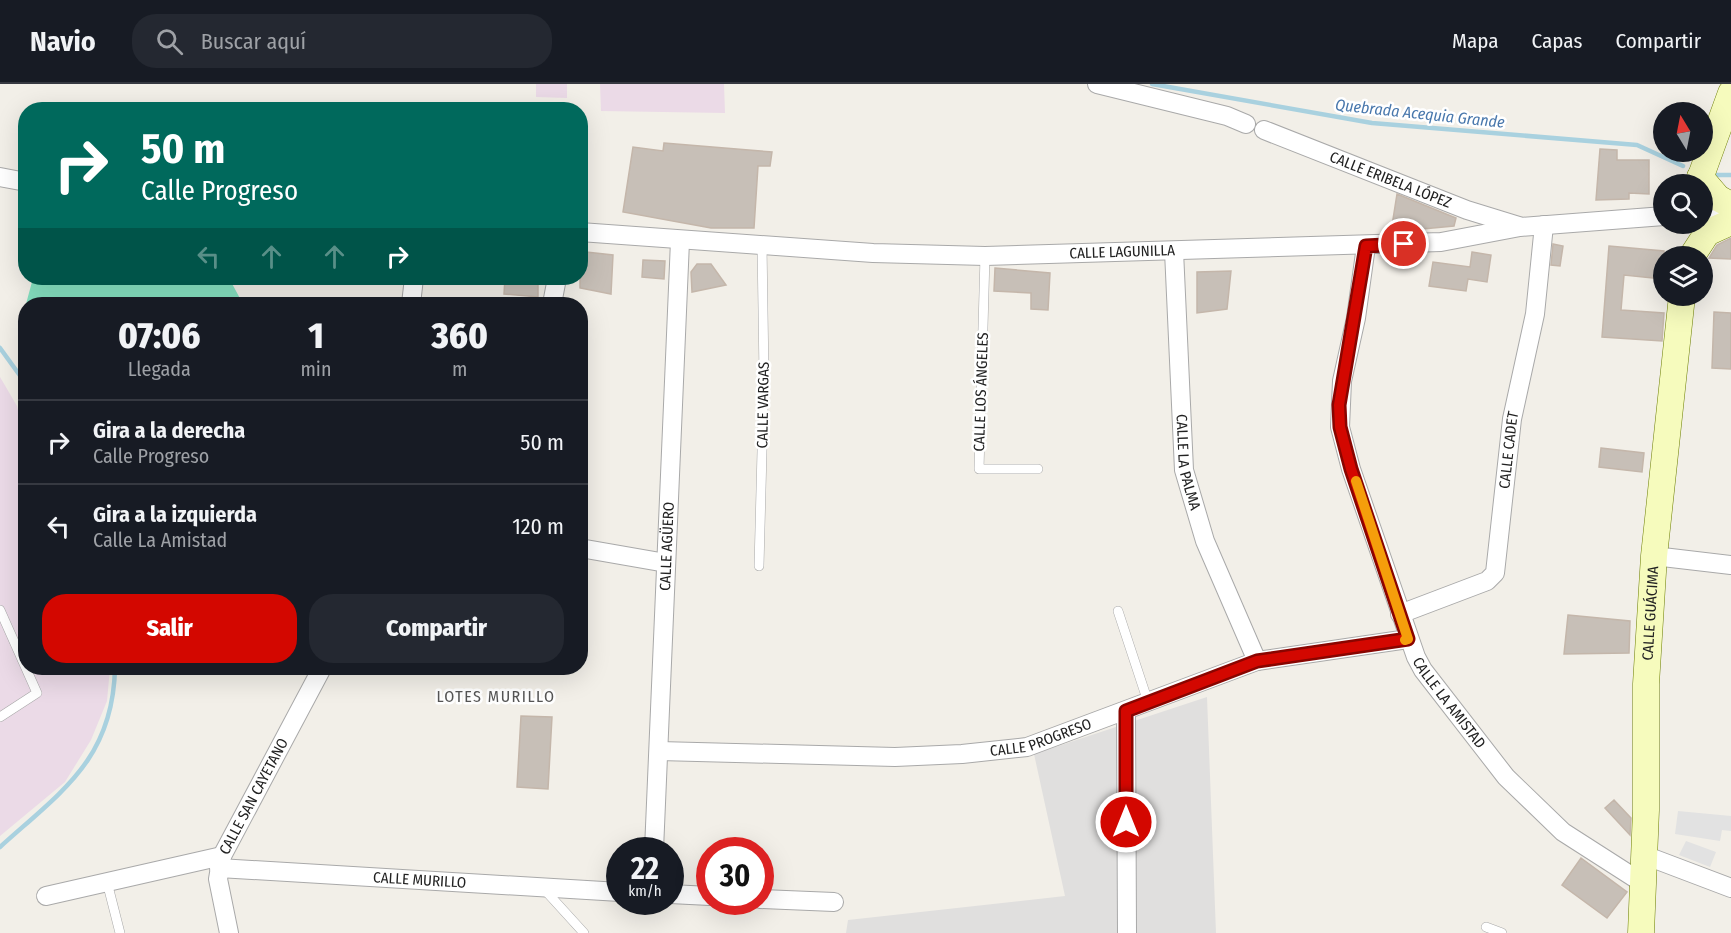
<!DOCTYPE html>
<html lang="es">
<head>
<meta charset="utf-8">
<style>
  :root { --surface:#171b24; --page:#242831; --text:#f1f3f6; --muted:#9ea1a6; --line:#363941; --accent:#d30700 }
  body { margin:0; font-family:"Fira Sans Condensed",sans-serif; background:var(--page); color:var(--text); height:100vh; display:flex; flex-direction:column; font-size:22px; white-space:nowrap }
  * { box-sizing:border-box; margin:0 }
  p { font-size:20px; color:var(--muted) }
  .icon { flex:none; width:33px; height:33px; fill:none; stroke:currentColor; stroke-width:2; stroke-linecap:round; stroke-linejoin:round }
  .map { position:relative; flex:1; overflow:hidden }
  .side { position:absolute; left:18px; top:213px; width:570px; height:378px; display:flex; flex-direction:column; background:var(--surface); border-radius:24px; box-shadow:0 6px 24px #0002 }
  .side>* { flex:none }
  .banner { position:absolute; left:18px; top:18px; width:570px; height:183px; border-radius:24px; box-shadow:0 6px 24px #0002; background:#00695c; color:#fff; overflow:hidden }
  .needle { width:39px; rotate:350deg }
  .tools { position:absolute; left:1653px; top:18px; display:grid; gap:12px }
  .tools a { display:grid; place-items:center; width:60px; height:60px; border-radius:50%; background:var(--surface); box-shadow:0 6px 24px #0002; font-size:30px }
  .speed { position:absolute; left:606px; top:753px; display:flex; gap:12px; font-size:30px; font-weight:700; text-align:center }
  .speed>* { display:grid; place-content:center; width:78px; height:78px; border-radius:50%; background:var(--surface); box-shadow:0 6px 24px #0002; line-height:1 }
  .speed small { font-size:15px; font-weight:400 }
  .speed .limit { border:9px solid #d22; background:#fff; color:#111 }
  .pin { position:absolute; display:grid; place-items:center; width:51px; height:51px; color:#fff; margin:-26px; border:3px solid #fff; border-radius:50%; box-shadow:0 2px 6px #0007 }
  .me { position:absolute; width:66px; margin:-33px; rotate:0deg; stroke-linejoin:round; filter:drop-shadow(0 0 4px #0008) }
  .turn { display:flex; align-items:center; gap:21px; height:126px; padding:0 24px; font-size:27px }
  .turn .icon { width:78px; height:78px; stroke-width:2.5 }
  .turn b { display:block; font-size:42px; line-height:51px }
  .lanes { display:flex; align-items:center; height:57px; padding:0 24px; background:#0003; justify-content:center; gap:30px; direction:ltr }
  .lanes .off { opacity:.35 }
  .eta { display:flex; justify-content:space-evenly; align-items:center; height:102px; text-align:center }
  .eta b { font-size:36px; font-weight:800; line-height:42px }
  .cta { display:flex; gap:12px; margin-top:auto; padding:12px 24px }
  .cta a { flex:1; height:69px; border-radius:24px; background:var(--accent); color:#fff; font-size:24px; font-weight:800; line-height:69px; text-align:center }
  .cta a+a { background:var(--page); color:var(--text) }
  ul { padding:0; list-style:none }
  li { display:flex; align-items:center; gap:18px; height:84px; padding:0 24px; border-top:2px solid var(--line) }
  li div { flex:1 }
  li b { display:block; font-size:22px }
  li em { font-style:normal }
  header { display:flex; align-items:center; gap:36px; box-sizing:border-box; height:84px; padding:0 30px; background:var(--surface); border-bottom:2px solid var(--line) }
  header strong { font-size:28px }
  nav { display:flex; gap:33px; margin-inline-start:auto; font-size:21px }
  .search { width:420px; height:54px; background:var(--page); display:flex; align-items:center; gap:15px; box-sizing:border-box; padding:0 21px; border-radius:24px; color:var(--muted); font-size:22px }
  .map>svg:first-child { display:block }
  .residential { fill:#e0dfde }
  .industrial { fill:#ebdae7 }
  .pitch { fill:#86e1c1 }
  .parking { fill:#e2e2e2 }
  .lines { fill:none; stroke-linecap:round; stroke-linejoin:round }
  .stream { stroke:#a9d1df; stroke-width:4.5 }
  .building { fill:#c7bfb7; stroke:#c4b6aa; stroke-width:1.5 }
  .service-casing { stroke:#a9a9a9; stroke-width:10 }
  .minor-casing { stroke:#a9a9a9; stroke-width:20 }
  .secondary-casing { stroke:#6c7e03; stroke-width:27 }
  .service { stroke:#fff; stroke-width:9 }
  .minor { stroke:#fff; stroke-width:18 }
  .secondary { stroke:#f6fbbd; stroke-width:26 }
  .route-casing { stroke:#890500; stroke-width:15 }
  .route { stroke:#d30700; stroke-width:10 }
  .slow { stroke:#f59e0b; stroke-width:10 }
  .labels { text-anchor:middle; stroke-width:5; stroke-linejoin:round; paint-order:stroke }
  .street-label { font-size:15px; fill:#222; stroke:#fff }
  .water-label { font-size:16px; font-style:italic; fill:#4877ac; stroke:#fff }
  .neighbourhood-label { font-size:16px; letter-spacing:1.5px; fill:#555; stroke:#fff }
</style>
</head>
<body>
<header>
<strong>Navio</strong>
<div class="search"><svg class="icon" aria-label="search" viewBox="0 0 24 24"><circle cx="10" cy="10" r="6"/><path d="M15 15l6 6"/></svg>Buscar aquí</div>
<nav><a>Mapa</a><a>Capas</a><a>Compartir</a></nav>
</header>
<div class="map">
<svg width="1731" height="849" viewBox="0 0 1731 849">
  <rect width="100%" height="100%" fill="#f2efe8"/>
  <path class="residential" d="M1207 613 1216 849H846L848 836 1065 812 1034 670Z"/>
  <path class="industrial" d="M536 0H567V14L536 13Z
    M600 0H724L725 29 601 27Z
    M0 293 17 322 25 356 26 584H110L107 617 91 656 65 698 0 752Z"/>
  <path class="pitch" d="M33 194H229L243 220H118L116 217 107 220H26Z"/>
  <path class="parking" d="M1678 727 1731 732V747L1722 746 1720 757 1675 750Z
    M1686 757 1716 768 1710 783 1679 771Z"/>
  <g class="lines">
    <path class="stream" d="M1152 0 1372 39 1637 61 1683 82
      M1713 91H1731
      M0 264 21 293 26 309
      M0 763C62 707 113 675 115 584"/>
  </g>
  <path class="building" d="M664 59 772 68 770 82H758L754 144H711L623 128 633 63 663 67Z
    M1600 65 1617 66V76H1649V110L1629 109V115L1596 116Z
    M1397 110 1456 134 1454 142 1391 148Z
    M1731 154V175L1709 174 1717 161Z
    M1553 160 1563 162 1560 182 1551 181Z
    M1609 162 1664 167 1662 195 1624 191 1621 226 1664 229 1662 257 1602 253Z
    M586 168 613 171 611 210 580 204V171Z
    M1472 168 1491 171 1487 198 1468 195 1466 207 1429 202 1433 178 1470 183Z
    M643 176 665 177 664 195 642 193Z
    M697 180H711L726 201 692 208 691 188Z
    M995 184 1050 189 1048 226 1031 225V209L994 207Z
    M1231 187 1227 225 1197 229V188Z
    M505 194H538V213L504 210Z
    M1714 228 1731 229V285L1712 284Z
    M1601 364 1644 369 1642 388 1599 383Z
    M1568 531 1630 537 1629 569 1564 570Z
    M521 632 552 633 548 705 517 703Z
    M1614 716 1631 734 1630 751 1605 724Z
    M1581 774 1627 808 1607 834 1562 801Z"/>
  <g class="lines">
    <defs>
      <path id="service" d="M985 172 979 385H1038
        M759 482 764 291 762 161
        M0 526 37 609 0 633
        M1118 527 1148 618
        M107 798 120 849
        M543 804 584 849
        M1486 843 1502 849"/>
      <g id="minor">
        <path d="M1097 0 1227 32 1246 40"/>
        <path id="s1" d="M1264 46 1467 126 1519 142"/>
        <path d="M0 93 26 98"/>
        <path d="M1702 130 1731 129"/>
        <path id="s2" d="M580 148 873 169 985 172 1441 158 1520 143 1664 132"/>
        <path id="s3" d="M1366 162 1356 234 1342 297 1340 343 1351 385 1416 573 1423 586 1506 693 1563 748 1641 798"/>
        <path id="s4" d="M1174 167 1184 386 1205 457 1257 577"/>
        <path d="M411 220 414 194"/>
        <path d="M552 220 557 194"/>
        <path d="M580 464 666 479"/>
        <path d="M1654 472 1731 481"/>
        <path id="s5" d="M1400 530 1487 497 1495 489 1512 335 1535 230 1544 141"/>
        <path d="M1126 627 1127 849"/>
        <path id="s6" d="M659 667 895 673 962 670 1027 663 1257 577 1408 555"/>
        <path id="s7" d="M654 766 680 157"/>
        <path d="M1644 771 1731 804"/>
        <path id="s8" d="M219 784 620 808"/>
        <path d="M670 810 710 812"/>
        <path d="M46 812 222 772"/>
        <path d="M760 815 834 818"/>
        <path id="s9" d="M229 849 218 795 222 772 322 584"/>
      </g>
      <g id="secondary">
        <path d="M1700 93 1718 114 1731 121"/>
        <path d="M1698 100 1731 9"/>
        <path d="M1692 172 1707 149 1731 138"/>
        <path id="s10" d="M1641 849 1646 726V600L1654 472 1682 212"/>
      </g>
    </defs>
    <use href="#service" class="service-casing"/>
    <use href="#minor" class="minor-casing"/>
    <use href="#secondary" class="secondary-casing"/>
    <use href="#service" class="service"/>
    <use href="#minor" class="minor"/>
    <use href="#secondary" class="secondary"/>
  </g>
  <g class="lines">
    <defs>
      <path id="route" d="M1126 738V627L1257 577 1408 555 1351 385 1340 343 1339 321 1366 162 1404 160"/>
    </defs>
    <use href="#route" class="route-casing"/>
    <use href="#route" class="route"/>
    <path class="slow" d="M1356 397 1408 555 1405 556"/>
  </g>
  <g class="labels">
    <g class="street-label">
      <text dy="5" stroke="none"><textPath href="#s1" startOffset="136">CALLE ERIBELA LÓPEZ</textPath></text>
      <text dy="5" stroke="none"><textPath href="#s2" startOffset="543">CALLE LAGUNILLA</textPath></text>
      <text transform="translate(981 308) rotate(-88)" y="5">CALLE LOS ÁNGELES</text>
      <text transform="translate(763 321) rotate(-89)" y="5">CALLE VARGAS</text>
      <text dy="5" stroke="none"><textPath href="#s5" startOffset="228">CALLE CADET</textPath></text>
      <text dy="5" stroke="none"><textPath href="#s4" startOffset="212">CALLE LA PALMA</textPath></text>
      <text dy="5" stroke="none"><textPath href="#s7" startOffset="304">CALLE AGÜERO</textPath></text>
      <text dy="5" stroke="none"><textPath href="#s10" startOffset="320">CALLE GUÁCIMA</textPath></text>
      <text dy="5" stroke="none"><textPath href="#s3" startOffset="482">CALLE LA AMISTAD</textPath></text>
      <text dy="5" stroke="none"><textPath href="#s6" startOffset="384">CALLE PROGRESO</textPath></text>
      <text dy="5" stroke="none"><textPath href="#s9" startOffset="146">CALLE SAN CAYETANO</textPath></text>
      <text dy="5" stroke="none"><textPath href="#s8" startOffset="201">CALLE MURILLO</textPath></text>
    </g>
    <g class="water-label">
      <text transform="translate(1420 29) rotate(6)" y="6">Quebrada Acequia Grande</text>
    </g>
    <g class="neighbourhood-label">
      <text x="496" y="618">LOTES MURILLO</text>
    </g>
  </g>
</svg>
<div class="tools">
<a><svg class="needle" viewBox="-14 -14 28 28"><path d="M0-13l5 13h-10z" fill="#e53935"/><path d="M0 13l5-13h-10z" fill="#9ea1a6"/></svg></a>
<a><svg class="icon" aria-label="search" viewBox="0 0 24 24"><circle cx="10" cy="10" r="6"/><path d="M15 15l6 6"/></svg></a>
<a><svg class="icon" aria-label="layers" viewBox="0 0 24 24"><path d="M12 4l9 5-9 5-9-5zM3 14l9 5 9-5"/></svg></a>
</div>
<div class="speed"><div>22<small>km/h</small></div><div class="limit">30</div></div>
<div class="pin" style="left:1404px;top:160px;background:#d93025"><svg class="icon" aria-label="arrive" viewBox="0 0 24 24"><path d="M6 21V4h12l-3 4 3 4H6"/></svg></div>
<svg class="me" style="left:1126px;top:738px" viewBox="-20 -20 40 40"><circle r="17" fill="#d30700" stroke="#fff" stroke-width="3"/><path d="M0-11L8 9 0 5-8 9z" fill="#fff"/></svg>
<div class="banner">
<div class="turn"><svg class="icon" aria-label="right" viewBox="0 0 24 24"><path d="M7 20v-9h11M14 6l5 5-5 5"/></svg><div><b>50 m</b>Calle Progreso</div></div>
<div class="lanes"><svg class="icon off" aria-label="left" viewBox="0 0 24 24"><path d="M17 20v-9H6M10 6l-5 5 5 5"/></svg><svg class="icon off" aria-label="ahead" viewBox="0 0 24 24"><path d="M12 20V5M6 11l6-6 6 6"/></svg><svg class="icon off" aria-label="ahead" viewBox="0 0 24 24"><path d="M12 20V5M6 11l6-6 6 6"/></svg><svg class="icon" aria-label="right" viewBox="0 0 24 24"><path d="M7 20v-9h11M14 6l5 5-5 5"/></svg></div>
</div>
<section class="side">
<div class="eta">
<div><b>07:06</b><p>Llegada</p></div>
<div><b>1</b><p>min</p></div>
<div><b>360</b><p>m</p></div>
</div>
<ul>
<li><svg class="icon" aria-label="right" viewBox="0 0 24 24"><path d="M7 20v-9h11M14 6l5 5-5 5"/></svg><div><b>Gira a la derecha</b><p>Calle Progreso</p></div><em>50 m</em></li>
<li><svg class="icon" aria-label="left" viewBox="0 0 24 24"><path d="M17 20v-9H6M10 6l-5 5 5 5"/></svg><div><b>Gira a la izquierda</b><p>Calle La Amistad</p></div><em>120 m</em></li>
</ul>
<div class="cta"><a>Salir</a><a>Compartir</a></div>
</section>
</div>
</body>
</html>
